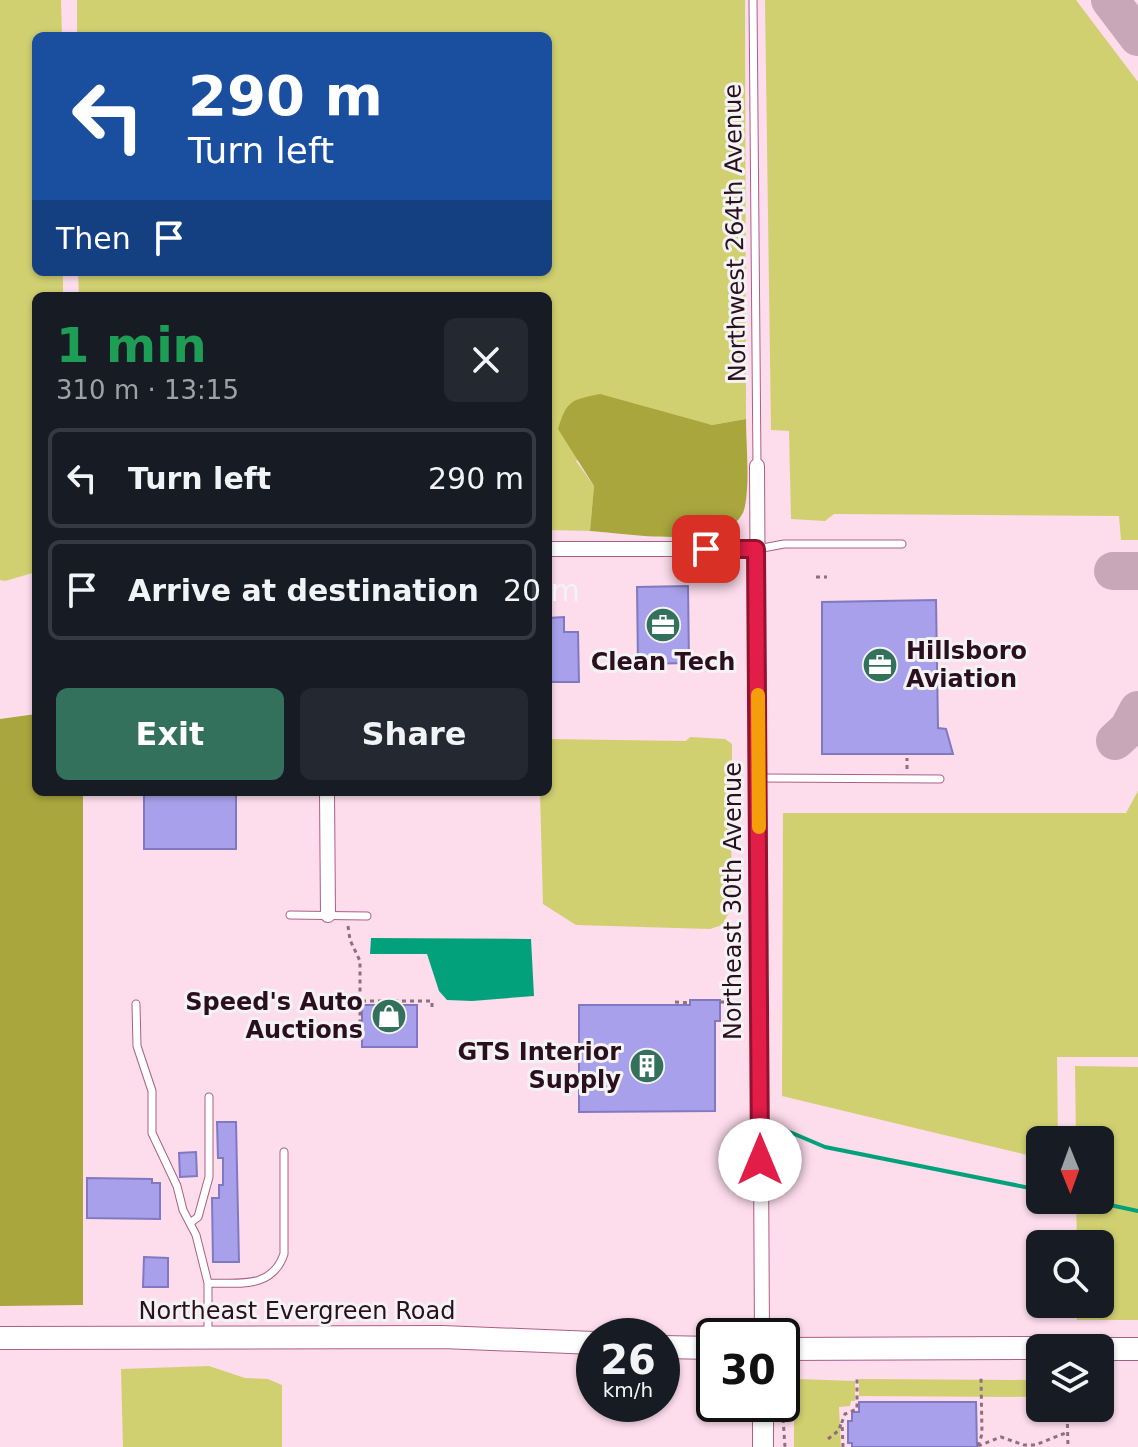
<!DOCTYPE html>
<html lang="en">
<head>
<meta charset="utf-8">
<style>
  :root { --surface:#171b24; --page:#242831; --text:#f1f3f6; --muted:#9ea1a6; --line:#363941; --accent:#34715c }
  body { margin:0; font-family:"DejaVu Sans",sans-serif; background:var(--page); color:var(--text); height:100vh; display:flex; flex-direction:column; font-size:30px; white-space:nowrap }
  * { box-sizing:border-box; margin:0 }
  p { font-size:26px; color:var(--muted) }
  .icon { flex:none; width:44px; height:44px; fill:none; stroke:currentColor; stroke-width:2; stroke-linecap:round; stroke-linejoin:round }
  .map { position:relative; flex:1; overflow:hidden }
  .details { position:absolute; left:32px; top:292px; width:520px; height:504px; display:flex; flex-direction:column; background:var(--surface); border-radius:12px; box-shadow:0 2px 6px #0004 }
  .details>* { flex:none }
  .guide { position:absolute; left:32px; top:32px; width:520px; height:244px; border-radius:12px; box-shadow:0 2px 6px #0004; background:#1a4fa0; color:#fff; overflow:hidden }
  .needle { width:52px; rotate:179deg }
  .tools { position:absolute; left:1026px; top:1126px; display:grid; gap:16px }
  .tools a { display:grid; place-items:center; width:88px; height:88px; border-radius:12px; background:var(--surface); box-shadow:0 2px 6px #0004; font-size:40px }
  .speed { position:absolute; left:576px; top:1318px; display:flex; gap:16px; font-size:40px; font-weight:700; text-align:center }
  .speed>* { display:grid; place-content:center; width:104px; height:104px; border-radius:50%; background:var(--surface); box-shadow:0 2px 6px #0004; line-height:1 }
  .speed small { font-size:20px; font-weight:400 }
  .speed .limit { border:4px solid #111; border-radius:12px; background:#fff; color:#111 }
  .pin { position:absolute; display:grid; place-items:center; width:68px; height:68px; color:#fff; margin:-34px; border-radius:16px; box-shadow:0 4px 12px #0006 }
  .me { position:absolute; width:88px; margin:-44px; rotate:0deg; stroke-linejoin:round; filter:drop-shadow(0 0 6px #0008) }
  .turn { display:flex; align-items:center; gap:28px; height:168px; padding:0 24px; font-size:36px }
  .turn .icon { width:104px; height:104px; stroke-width:2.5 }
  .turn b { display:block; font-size:56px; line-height:68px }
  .then { display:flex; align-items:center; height:76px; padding:0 24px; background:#0003; gap:16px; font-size:30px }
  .round { display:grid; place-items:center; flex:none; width:84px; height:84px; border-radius:12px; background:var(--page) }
  .summary { display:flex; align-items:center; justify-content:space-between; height:136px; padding:0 24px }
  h1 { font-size:48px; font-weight:700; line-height:60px; color:#1e9e55 }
  .action { display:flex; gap:16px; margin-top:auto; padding:16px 24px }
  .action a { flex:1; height:92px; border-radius:12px; background:var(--accent); color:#fff; font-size:32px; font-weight:700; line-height:92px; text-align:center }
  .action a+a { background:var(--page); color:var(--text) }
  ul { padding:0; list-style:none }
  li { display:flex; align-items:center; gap:24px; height:100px; margin:0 16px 12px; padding:0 8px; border:4px solid var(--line); border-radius:12px }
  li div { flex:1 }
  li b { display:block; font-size:30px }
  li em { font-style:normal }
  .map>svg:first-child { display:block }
  .green { fill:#d0d070 }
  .forest { fill:#a8a63d }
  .water { fill:#03a17b }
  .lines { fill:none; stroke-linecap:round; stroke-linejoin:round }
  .stream { stroke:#03a17b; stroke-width:4 }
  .taxiway { stroke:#c8a8b8; stroke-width:38 }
  .building { fill:#a8a0ea; stroke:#8179c0; stroke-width:2 }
  .lane-casing { stroke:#a96086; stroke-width:9 }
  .street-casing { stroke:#a96086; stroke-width:16 }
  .secondary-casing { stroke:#a96086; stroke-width:22 }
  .primary-casing { stroke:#a96086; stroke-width:24 }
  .path { stroke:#8e6f7e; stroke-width:3; stroke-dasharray:4 4; stroke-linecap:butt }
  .lane { stroke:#fff; stroke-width:7 }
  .street { stroke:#fff; stroke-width:14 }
  .secondary { stroke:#fff; stroke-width:20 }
  .primary { stroke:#fff; stroke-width:22 }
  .route-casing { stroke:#92132f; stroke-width:20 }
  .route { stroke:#e11d48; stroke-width:14 }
  .slow { stroke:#f59e0b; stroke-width:14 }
  .labels { text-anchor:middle; stroke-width:6; stroke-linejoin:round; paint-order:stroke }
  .street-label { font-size:24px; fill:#2c0f1f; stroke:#f3f3f3 }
  .poi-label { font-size:24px; font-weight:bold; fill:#2c0f1f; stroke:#f3f3f3; text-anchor:end }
</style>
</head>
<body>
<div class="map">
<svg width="1138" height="1447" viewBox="0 0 1138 1447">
  <rect width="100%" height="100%" fill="#fddceb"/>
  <path class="green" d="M0 0H61L62 36H36V272H63V296H36V572L5 581 0 580Z
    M77 0H745L746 419 712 425 665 414 576 461 594 486 590 531 548 530V296H79L78 272H548V36H77Z
    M765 0H1076L1138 82V540H1121L1119 516 834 514 825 521 791 519 789 431 771 430Z
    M690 737 725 739 732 744 731 909 722 925 710 929 576 925 543 904 540 792H548V739L686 741Z
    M1138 791V1057H1057L1058 1140H1040V1158L782 1096 783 813H1126Z
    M1075 1066 1138 1067V1320H1077V1304H1100V1244H1077L1076 1200H1100V1140H1076Z
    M209 1366 245 1378 268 1379 282 1385V1447H123L121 1369Z
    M797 1379 855 1381V1401H851L850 1406 839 1407 841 1447H794V1408L788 1386Z
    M859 1379 1040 1380V1397L859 1396Z"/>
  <path class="forest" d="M600 394 712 425 746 419C746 447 750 479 745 506 737 553 624 533 590 531L594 486 558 429C567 400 571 400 600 394Z
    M36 714V792H83V1305L0 1306V719Z"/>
  <path class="water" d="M371 938 531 939 534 996 472 1001 447 1000 439 991 427 954H370Z"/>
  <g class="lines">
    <path class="stream" d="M785 1130 825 1147 1040 1190
      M1087 1200 1138 1211"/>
    <path class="taxiway" d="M1110 0 1138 37
      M1113 571H1138
      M1115 741 1128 729 1138 710"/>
  </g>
  <path class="building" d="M688 586 689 663 638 664 637 587Z
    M936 600 938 728 946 729 953 754H822V602Z
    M564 617V632H578L579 682H548V618Z
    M144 792H236V849H144Z
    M690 1000H720V1021H715V1111L579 1112V1005H690Z
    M362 1005H417V1047H362Z
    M217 1122H236L239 1262H213L212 1198H219V1185H223V1158H218Z
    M196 1152 197 1176 180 1177 179 1153Z
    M87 1178 152 1179V1183H160V1219L87 1218Z
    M144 1257 168 1258V1287H143Z
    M859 1402H976L977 1447H852V1443H848V1421H852V1412H859Z"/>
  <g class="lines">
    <defs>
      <path id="lane" d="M753 0 757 466
        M757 549 784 544H902
        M758 778 940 779
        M290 915 367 916
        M136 1004 137 1046 152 1091V1133L177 1186 183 1210 196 1235 208 1283V1335
        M190 1223 198 1217 209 1177V1097
        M208 1283C240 1283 272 1289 284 1254V1152"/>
      <path id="street" d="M757 466 762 1336
        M548 549H756
        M327 792 328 915"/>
      <path id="secondary" d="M763 1404V1447"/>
      <path id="primary" d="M0 1338 442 1337 594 1343
        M662 1347 714 1348
        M782 1349 1040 1348
        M1100 1349H1138"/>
    </defs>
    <use href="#lane" class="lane-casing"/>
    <use href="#street" class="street-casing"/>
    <use href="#secondary" class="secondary-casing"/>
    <use href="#primary" class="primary-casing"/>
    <path class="path" d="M816 577H827
      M907 769V758
      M348 926 350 940 360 961V1027
      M362 1001H432V1007
      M675 1002 690 1003
      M720 1002H744
      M782 1387 788 1381 786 1379
      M782 1403 785 1447
      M1067 1408 1068 1447
      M828 1439 838 1431 842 1422
      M978 1446 1001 1437 1024 1445H1035L1068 1432
      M978 1446 982 1434 981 1378
      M843 1447 842 1422 845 1414 857 1409V1378"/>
    <use href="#lane" class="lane"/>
    <use href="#street" class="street"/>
    <use href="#secondary" class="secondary"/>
    <use href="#primary" class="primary"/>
  </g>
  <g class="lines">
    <defs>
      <path id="route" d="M706 549H756L760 1160"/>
    </defs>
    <use href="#route" class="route-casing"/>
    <use href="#route" class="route"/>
    <path class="slow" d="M758 695 759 827"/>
  </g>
  <defs>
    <symbol id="office-disc" viewBox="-11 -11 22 22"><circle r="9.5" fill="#34715c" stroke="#f3f3f3"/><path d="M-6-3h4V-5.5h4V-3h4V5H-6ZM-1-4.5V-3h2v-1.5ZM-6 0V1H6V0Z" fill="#fff"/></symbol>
    <symbol id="shop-disc" viewBox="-11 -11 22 22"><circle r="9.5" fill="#34715c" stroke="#f3f3f3"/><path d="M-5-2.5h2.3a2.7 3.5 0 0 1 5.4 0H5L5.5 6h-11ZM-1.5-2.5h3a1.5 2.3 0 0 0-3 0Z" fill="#fff"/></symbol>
    <symbol id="building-disc" viewBox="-11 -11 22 22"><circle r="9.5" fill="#34715c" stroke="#f3f3f3"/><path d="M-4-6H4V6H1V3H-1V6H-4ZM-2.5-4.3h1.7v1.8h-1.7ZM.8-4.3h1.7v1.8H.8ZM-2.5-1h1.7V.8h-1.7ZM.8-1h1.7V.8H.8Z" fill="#fff"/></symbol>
  </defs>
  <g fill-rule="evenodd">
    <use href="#office-disc" x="643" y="605" width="40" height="40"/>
    <use href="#office-disc" x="860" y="645" width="40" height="40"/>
    <use href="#shop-disc" x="369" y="996" width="40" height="40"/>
    <use href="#building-disc" x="627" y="1046" width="40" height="40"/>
  </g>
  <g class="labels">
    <g class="street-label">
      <text transform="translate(735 233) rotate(-91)" y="8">Northwest 264th Avenue</text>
      <text transform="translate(733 901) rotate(-90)" y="8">Northeast 30th Avenue</text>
      <text x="297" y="1319">Northeast Evergreen Road</text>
    </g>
    <g class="poi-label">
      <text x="906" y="659" text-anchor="start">Hillsboro<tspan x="906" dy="28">Aviation</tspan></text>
      <text x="663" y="670" text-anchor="middle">Clean Tech</text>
      <text x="363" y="1010">Speed's Auto<tspan x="363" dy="28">Auctions</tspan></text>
      <text x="621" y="1060">GTS Interior<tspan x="621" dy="28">Supply</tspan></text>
    </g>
  </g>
</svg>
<div class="tools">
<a><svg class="needle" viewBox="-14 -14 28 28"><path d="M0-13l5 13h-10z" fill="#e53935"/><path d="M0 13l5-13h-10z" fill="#9ea1a6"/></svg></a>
<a><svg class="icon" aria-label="search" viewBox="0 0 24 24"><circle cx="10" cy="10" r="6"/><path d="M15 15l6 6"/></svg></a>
<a><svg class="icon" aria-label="layers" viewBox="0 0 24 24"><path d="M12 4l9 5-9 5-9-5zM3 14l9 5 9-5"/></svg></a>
</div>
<div class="speed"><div>26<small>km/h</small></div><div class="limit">30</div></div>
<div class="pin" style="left:706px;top:549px;background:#d93025"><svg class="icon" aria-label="arrive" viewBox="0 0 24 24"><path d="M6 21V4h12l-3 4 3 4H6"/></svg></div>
<svg class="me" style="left:760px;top:1160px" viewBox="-20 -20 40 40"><circle r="19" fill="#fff"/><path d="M0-13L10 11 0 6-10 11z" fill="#e11d48"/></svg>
<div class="guide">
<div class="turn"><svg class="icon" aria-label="left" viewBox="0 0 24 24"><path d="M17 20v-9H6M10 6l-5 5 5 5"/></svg><div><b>290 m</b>Turn left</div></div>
<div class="then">Then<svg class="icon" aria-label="arrive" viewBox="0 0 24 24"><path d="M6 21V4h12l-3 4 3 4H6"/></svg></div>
</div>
<section class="details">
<div class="summary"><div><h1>1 min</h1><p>310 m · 13:15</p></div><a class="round"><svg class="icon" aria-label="close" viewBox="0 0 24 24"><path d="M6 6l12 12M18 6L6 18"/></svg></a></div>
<ul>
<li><svg class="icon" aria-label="left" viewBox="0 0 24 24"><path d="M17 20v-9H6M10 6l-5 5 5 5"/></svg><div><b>Turn left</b></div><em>290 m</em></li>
<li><svg class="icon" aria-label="arrive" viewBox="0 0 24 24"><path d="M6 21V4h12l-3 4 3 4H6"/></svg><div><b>Arrive at destination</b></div><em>20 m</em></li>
</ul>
<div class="action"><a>Exit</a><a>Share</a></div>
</section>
</div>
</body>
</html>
